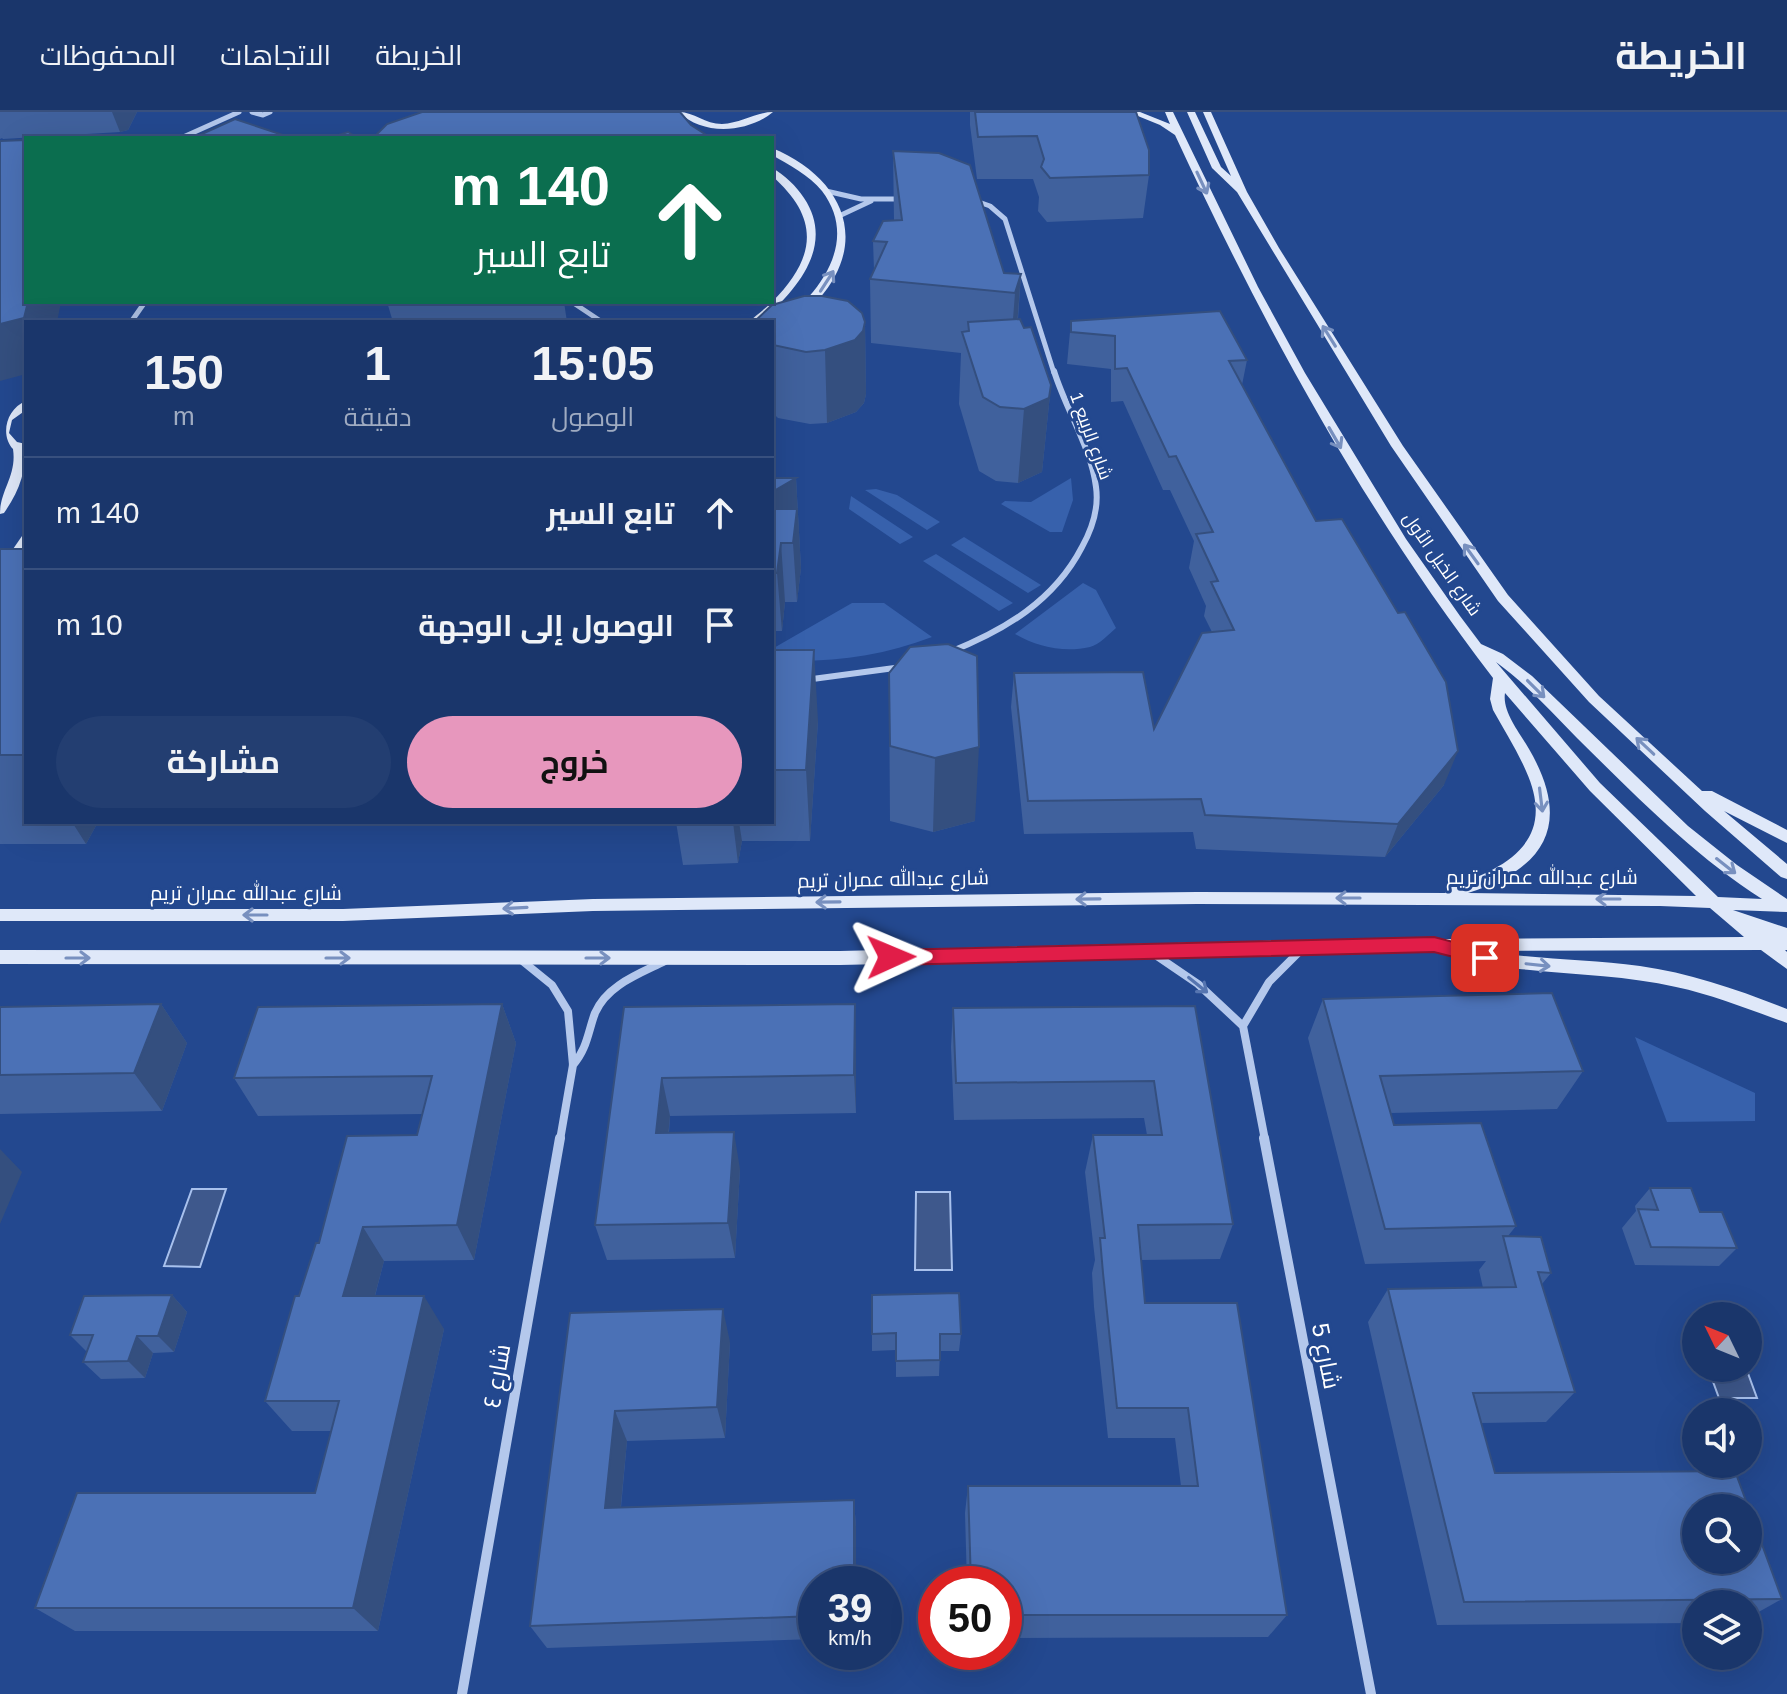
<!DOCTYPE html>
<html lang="ar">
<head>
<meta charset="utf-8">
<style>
  :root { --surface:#1a366b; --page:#233e71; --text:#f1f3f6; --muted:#9fabc1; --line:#38507e; --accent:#e797bd }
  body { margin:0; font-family:Helvetica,Cairo,sans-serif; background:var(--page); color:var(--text); direction:rtl; height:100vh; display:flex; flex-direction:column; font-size:30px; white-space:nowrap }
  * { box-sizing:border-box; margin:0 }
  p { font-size:26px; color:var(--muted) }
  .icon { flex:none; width:44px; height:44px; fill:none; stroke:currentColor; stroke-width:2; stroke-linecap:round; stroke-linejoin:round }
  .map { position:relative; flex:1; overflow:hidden; direction:ltr }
  .sheet { position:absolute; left:24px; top:208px; width:750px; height:504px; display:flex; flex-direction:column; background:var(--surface); border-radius:0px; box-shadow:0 8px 32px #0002,0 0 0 2px var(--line); direction:rtl }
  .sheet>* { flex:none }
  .top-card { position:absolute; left:24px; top:24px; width:750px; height:168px; border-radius:0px; box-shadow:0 8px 32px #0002,0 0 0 2px var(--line); direction:rtl; background:#0b6e4f; color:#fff; overflow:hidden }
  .needle { width:52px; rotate:313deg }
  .fabs { position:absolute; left:1682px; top:1190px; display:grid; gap:16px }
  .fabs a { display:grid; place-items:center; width:80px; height:80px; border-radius:50%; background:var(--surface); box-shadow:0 8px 32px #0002,0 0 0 2px var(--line); font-size:40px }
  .speed { position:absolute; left:798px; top:1454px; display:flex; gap:16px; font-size:40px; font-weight:700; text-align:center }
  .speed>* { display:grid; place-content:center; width:104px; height:104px; border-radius:50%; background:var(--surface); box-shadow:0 8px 32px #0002,0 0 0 2px var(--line); line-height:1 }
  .speed small { font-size:20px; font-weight:400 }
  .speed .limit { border:12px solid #d22; background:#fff; color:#111 }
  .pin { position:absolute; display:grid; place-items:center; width:68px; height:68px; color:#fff; margin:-34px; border-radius:16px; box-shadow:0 4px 12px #0006 }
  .me { position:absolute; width:88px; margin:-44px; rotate:89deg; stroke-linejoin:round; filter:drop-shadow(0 0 6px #0008) }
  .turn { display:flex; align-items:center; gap:28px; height:168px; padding:0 32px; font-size:36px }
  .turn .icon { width:104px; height:104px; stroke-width:2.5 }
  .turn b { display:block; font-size:56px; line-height:68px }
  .eta { display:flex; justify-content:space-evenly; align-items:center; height:136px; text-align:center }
  .eta b { font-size:48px; font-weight:700; line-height:56px }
  .primary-button { display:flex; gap:16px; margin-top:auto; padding:16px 32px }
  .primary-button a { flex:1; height:92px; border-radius:48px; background:var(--accent); color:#111; font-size:32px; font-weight:700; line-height:92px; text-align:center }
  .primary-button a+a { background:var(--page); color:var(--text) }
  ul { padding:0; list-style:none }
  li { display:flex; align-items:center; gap:24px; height:112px; padding:0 32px; border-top:2px solid var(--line) }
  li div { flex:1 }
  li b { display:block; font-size:30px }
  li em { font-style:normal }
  header { display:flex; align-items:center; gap:48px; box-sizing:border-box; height:112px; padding:0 40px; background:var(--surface); border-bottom:2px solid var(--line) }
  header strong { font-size:38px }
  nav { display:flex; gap:44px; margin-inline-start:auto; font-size:28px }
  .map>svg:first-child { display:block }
  .green { fill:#3761ac }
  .water { fill:#3e588c; stroke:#a8c1ed; stroke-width:2 }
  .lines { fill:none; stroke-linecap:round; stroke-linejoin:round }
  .street-far3 { stroke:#b4c8ec; stroke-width:5 }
  .street-far2 { stroke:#b4c8ec; stroke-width:6 }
  .street-far1 { stroke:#b4c8ec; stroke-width:8 }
  .street { stroke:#b4c8ec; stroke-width:10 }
  .secondary { fill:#dfe8f9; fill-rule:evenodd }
  .wall { fill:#40619d }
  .shaded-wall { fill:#344f7f }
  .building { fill:#4b71b6; stroke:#344f7f; stroke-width:2; fill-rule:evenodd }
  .oneway { stroke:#7890bf }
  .oneway2 { stroke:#5675b0 }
  .route { fill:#e11d48; stroke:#92132f; stroke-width:2 }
  .labels { text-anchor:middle; stroke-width:6; stroke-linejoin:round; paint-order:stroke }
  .far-street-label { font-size:18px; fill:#fff; stroke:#23488f }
  .street-label { font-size:20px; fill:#fff; stroke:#23488f }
  .near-street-label { font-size:24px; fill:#fff; stroke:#23488f }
</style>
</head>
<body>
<header>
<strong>الخريطة</strong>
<nav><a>الخريطة</a><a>الاتجاهات</a><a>المحفوظات</a></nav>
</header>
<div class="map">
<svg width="1787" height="1582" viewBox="0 0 1787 1582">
  <rect width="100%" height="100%" fill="#23488f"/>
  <path class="green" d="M1071 366 1073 388 1062 420H1050L1001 392 1005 389 1031 390Z
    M876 377 897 383 940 410 927 418 865 378Z
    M851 384 913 425 900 432 849 397Z
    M964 425 1041 473 1028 481 951 433Z
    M936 442 1013 491 999 499 923 449Z
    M1083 471 1096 478 1116 516C1109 522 1099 533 1090 535 1064 541 1037 535 1015 522Z
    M852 491H884L932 525C880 545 827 551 772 548V537Z
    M1635 925 1755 981V1009L1667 1010Z"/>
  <path class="water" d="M192 1077H226L200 1155 164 1154Z
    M916 1080H950L952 1158H915Z
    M1708 1256H1746L1757 1286H1719Z"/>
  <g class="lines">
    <path class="street-far3" d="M252 0 263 3 270 0
      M181 26 239 0
      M826 79 861 87H904
      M973 88 990 94 1005 107 1054 261
      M839 104 871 89
      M572 190 602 210
      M131 210 145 190"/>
    <path class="street-far2" d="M950 540C1005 518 1054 489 1082 435 1092 417 1099 396 1096 375 1091 335 1066 298 1054 259
      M805 568 902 555"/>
    <path class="street-far1" d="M1151 840 1198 872 1243 914 1265 1028
      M520 847 552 873 568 899 573 953 560 1028
      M1243 914 1269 870 1303 836
      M573 953C587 937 588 920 595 901 607 873 639 862 665 849"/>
    <path class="street" d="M1264 1026 1371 1582
      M462 1582 560 1026"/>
    <path class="secondary" d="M679 0C694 0 705 12 722 12 741 11 756 0 773 0 748 21 702 24 679 0Z
      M1128 0H1140L1170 12 1165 0H1173L1258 175 1305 261 1406 427 1460 504 1481 532 1503 542 1532 564 1688 714 1737 753 1787 787V800L1733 798 1787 816V838H1785L1787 840V857L1761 838 1487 839C1537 848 1589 847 1640 854 1690 861 1739 878 1787 897V911C1750 898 1714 883 1676 875 1628 864 1579 863 1530 858 1511 856 1459 852 1447 839L840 853 0 852V838L840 839 1305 828 1744 825 1710 796 1660 794 1197 792 593 799 343 809H0V797H343L593 787 1197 780 1445 781 1446 776C1506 757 1558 730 1526 659 1517 638 1504 618 1493 598L1490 587 1493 566C1364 398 1264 215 1175 23L1160 13ZM1496 550C1526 572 1551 599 1577 626 1635 683 1693 743 1762 787L1718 785 1600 671ZM1505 581 1590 679 1696 784 1468 781C1547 756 1572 711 1529 637 1520 621 1502 600 1505 581Z
      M1187 0H1195L1221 55 1231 64 1203 0H1211L1247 80 1279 136 1403 334 1508 483 1599 584 1702 679H1712L1787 718V731L1724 699 1787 752V767L1781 765 1705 699 1589 590 1498 489 1391 334 1237 80 1212 56Z
      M772 36C840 64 872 126 819 187 806 202 790 219 772 226V218C815 187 862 132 822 79 809 63 789 53 772 43Z
      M772 56C785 63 796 74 804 86 836 134 796 179 760 210H749C756 203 765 197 772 190 817 145 820 106 772 64Z
      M26 289V298L12 308 9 321 17 330 26 332C26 359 20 378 4 401L0 402C0 378 17 364 13 337 0 323 6 297 26 289Z
      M26 423V436L5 469 0 470V456L22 424Z"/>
  </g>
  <path class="wall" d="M0 0H137L128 18 120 20 3 27 2 26 0 27Z
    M970 0H1136L1149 63 1143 106 1047 110 1038 99 1039 85 1033 67H977L970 13Z
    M893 39 1004 161 1021 162 1018 207 1051 273 1042 360 1018 371 996 369 979 359 959 292 961 241 871 231 870 167 874 158 873 129 894 109Z
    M387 190H564L567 210H393Z
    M1071 209 1247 248 1242 273 1444 673 1385 745 1196 737 1193 720 1024 722 1011 595 1014 561 1154 617 1212 520 1204 504 1206 494 1189 456 1194 429 1170 378H1163L1123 289 1111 290V257L1067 252Z
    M772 210H865L866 282 864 291 856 300 827 311 810 312 778 306 772 300Z
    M772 366H796L801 456 797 490H785L782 519H772Z
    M0 437H26V710H98L86 732H0Z
    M772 538 818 609 810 729H742L738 751 683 753 676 710H772Z
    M889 561 975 709 933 720 890 709Z
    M216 710H311L309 714H218Z
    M412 710H449L446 712 417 713Z
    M1323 887 1583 959 1557 997 1391 1001 1394 1013 1516 1114 1508 1124 1551 1161 1542 1172 1575 1280 1546 1310 1481 1311 1495 1361 1782 1487 1748 1506V1492H1696V1511L1437 1513 1368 1210 1388 1177 1483 1176 1479 1158 1486 1149 1365 1152 1308 926Z
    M161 892 187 931 162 999 0 1002V895Z
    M502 892 516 931 474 1148 384 1149 375 1184 444 1217 378 1519H75L35 1496 315 1381 331 1319H292L265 1289 299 1184 417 1023 422 1002 258 1004 234 966Z
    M1195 894 1233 1112 1220 1147 1141 1148 1145 1191 1287 1503 1268 1525 1004 1526V1472H967L965 1401 968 1374H1181L1175 1326H1108L1094 1195 1092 1161 1095 1148 1085 1060 1093 1023H1147L1144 1006 954 1008 951 935 953 896Z
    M624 895 856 931V1001L670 1004 669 1021 740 1057 735 1146 607 1148 595 1113Z
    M1650 1076 1700 1100 1737 1136 1719 1154 1635 1153 1622 1116 1636 1099 1635 1094Z
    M172 1183 187 1200 174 1240 153 1241 145 1266 101 1267 83 1250 87 1240 70 1223Z
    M872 1183 961 1222 959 1239H940L939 1264 896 1265V1238L872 1239Z
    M570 1201 730 1230 725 1326 627 1329 621 1395 854 1388 856 1415 816 1472V1527L547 1536 530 1514Z"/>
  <path class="shaded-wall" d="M112 0H137L128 18 120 20Z
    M1021 162 1016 227 1010 246 1015 181Z
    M28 190H61L57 210H26V262L0 269V212Z
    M865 210 866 282 864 291 856 300 827 311 825 238Z
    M1051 273 1042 360 1018 371 1024 297Z
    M796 366 801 456 797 490 793 431H781L785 490 782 519 777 461 772 441V380Z
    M814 538 818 609 810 729 806 658Z
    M979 635 975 709 933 720 935 646Z
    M1458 639 1444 673 1385 745 1398 712Z
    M72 710H98L86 732Z
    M733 710H739L742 729 738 751Z
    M161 892 187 931 162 999 134 961Z
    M502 892 516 931 474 1148 457 1113Z
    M855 892 856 931V1001L854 963Z
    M662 966 670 1004 665 1058 656 1021Z
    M734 1020 740 1057 735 1146 728 1111Z
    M0 1037 22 1060 0 1112Z
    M363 1115 384 1149 366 1217 343 1184Z
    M172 1183 187 1200 174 1240 158 1224Z
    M424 1184 444 1217 378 1519 353 1496Z
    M723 1197 730 1230 725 1326 717 1295Z
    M137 1224 153 1241 145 1266 128 1249Z
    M615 1299 627 1329 618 1423 605 1396Z
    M854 1388 856 1415V1472H854Z"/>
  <path class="building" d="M422 0H680L691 13 711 26H373L387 12Z
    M975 0H1136L1149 38V63L1050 66 1041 55 1044 47 1037 24 978 25Z
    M235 7 286 24 283 26H193Z
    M348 20 358 26H329Z
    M26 28V190H28L24 206 0 212V29Z
    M893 39 939 41 970 53 1004 161 1021 162 1015 181 870 167 887 130 873 129 883 109 902 108Z
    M804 184H822L848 189 862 201 865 210 863 219 855 228 825 238 806 240 773 233 772 210H755V209L772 193Z
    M1220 199 1247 248 1229 249 1316 409 1342 407 1398 501 1405 500 1446 570 1458 639 1398 712 1205 703 1201 687 1028 689 1014 561 1143 560 1154 617 1202 521 1234 518 1211 470 1218 469 1196 422 1213 420 1176 344 1169 345 1127 256 1115 257V224L1071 220V209Z
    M1020 207 1024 216 1031 215 1051 273 1049 286 1024 297 1000 295 983 285 962 220 969 219 968 210Z
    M772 366H796L772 380Z
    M772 397H797L793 431H781L777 461H772Z
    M0 437H26V643H0Z
    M948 532 977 544 979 635 935 646 890 634 889 561 910 535Z
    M772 538H814L806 658H772Z
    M1552 881 1583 959 1380 964 1394 1013 1481 1011 1516 1114 1385 1117 1323 887Z
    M161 892 134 961 0 963V895Z
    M502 892 457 1113 363 1115 343 1184H424L353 1496H35L77 1381H315L339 1289H265L295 1184H299L316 1131H319L347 1024 417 1023 432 964 234 966 258 895Z
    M855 892 854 963 662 966 656 1021 734 1020 728 1111 595 1113 624 895Z
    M1195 894 1233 1112 1138 1113 1145 1191H1237L1287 1503H1004V1472H971L968 1374H1198L1188 1296H1117L1103 1161 1100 1126H1105L1093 1023H1162L1154 969 956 971 953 896Z
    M1650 1076H1691L1700 1100H1722L1737 1136 1651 1135 1638 1097 1658 1098Z
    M1503 1124 1541 1125 1551 1161 1538 1160 1575 1280 1473 1281 1495 1361 1735 1359 1782 1487 1464 1490 1388 1177 1516 1175ZM1696 1396H1748V1448H1696Z
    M959 1181 961 1222H940V1248L896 1249V1221L872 1222V1183Z
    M172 1183 158 1224H137L128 1249 83 1250 93 1223H70L84 1184Z
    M723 1197 717 1295 615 1299 605 1396 854 1388V1472H816V1504L530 1514 570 1201Z"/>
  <defs><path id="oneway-shaft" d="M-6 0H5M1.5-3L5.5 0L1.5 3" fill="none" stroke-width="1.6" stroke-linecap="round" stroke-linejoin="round" transform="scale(2)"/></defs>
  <g class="oneway">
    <use href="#oneway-shaft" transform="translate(1202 71) rotate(65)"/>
    <use href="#oneway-shaft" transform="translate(827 169) rotate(-57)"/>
    <use href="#oneway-shaft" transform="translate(1329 224) rotate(-122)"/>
    <use href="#oneway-shaft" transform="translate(1335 326) rotate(60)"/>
    <use href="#oneway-shaft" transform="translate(1471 442) rotate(-126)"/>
    <use href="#oneway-shaft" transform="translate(1536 577) rotate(45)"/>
    <use href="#oneway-shaft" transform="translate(1645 634) rotate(-137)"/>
    <use href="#oneway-shaft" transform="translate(1541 688) rotate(83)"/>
    <use href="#oneway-shaft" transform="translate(1726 754) rotate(38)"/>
    <use href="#oneway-shaft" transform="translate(1348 786) rotate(-180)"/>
    <use href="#oneway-shaft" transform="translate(1088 787) rotate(179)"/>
    <use href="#oneway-shaft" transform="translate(1608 787) rotate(-180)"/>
    <use href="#oneway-shaft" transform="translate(828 790) rotate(179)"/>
    <use href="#oneway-shaft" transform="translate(515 796) rotate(177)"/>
    <use href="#oneway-shaft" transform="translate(255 803) rotate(-180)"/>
    <use href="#oneway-shaft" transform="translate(78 846)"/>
    <use href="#oneway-shaft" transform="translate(338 846)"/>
    <use href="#oneway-shaft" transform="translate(598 846)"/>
    <use href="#oneway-shaft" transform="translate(1538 853) rotate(6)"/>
  </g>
  <use class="oneway2" href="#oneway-shaft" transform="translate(1198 873) rotate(39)"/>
  <path class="route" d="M1434 825 1492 840 1495 846 1492 851 1485 853 1434 840 891 853 885 851 882 845 885 840 891 838Z"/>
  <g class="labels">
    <g class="far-street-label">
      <text transform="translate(1091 324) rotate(70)" y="6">شارع الربيع 1</text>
      <text transform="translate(1442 452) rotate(55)" y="6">شارع الخيل الأول</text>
    </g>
    <g class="street-label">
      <text x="1542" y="772">شارع عبدالله عمران تريم</text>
      <text transform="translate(893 767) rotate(-1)" y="7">شارع عبدالله عمران تريم</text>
      <text x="246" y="788">شارع عبدالله عمران تريم</text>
    </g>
    <g class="near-street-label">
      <text transform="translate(1326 1244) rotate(79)" y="8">شارع 5</text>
      <text transform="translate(497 1264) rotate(-80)" y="8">شارع ٤</text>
    </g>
  </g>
</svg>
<div class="fabs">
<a><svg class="needle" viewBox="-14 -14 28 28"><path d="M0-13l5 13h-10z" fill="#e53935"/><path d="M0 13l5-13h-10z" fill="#9fabc1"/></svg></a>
<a><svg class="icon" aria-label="sound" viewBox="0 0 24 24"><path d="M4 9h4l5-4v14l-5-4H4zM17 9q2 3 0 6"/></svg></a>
<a><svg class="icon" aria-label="search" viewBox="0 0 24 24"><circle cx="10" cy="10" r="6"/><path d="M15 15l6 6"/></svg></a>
<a><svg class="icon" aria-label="layers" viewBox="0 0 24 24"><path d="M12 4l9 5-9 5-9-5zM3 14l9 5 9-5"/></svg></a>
</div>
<div class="speed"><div>39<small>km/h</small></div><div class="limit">50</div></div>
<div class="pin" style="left:1485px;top:846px;background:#d93025"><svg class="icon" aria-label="arrive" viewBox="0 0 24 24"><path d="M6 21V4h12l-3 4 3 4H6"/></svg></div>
<svg class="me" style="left:891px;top:845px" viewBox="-20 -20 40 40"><path d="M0-17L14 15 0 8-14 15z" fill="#e11d48" stroke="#fff" stroke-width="4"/></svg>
<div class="top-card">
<div class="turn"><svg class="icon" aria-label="ahead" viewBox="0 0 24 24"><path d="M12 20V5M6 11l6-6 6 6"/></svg><div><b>140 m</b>تابع السير</div></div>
</div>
<section class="sheet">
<div class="eta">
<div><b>15:05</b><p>الوصول</p></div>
<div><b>1</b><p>دقيقة</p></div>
<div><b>150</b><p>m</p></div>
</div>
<ul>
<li><svg class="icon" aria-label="ahead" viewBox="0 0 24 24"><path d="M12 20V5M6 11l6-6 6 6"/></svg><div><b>تابع السير</b></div><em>140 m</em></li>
<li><svg class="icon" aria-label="arrive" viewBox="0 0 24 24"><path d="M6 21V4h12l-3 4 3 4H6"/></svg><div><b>الوصول إلى الوجهة</b></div><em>10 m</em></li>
</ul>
<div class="primary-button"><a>خروج</a><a>مشاركة</a></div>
</section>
</div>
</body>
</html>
